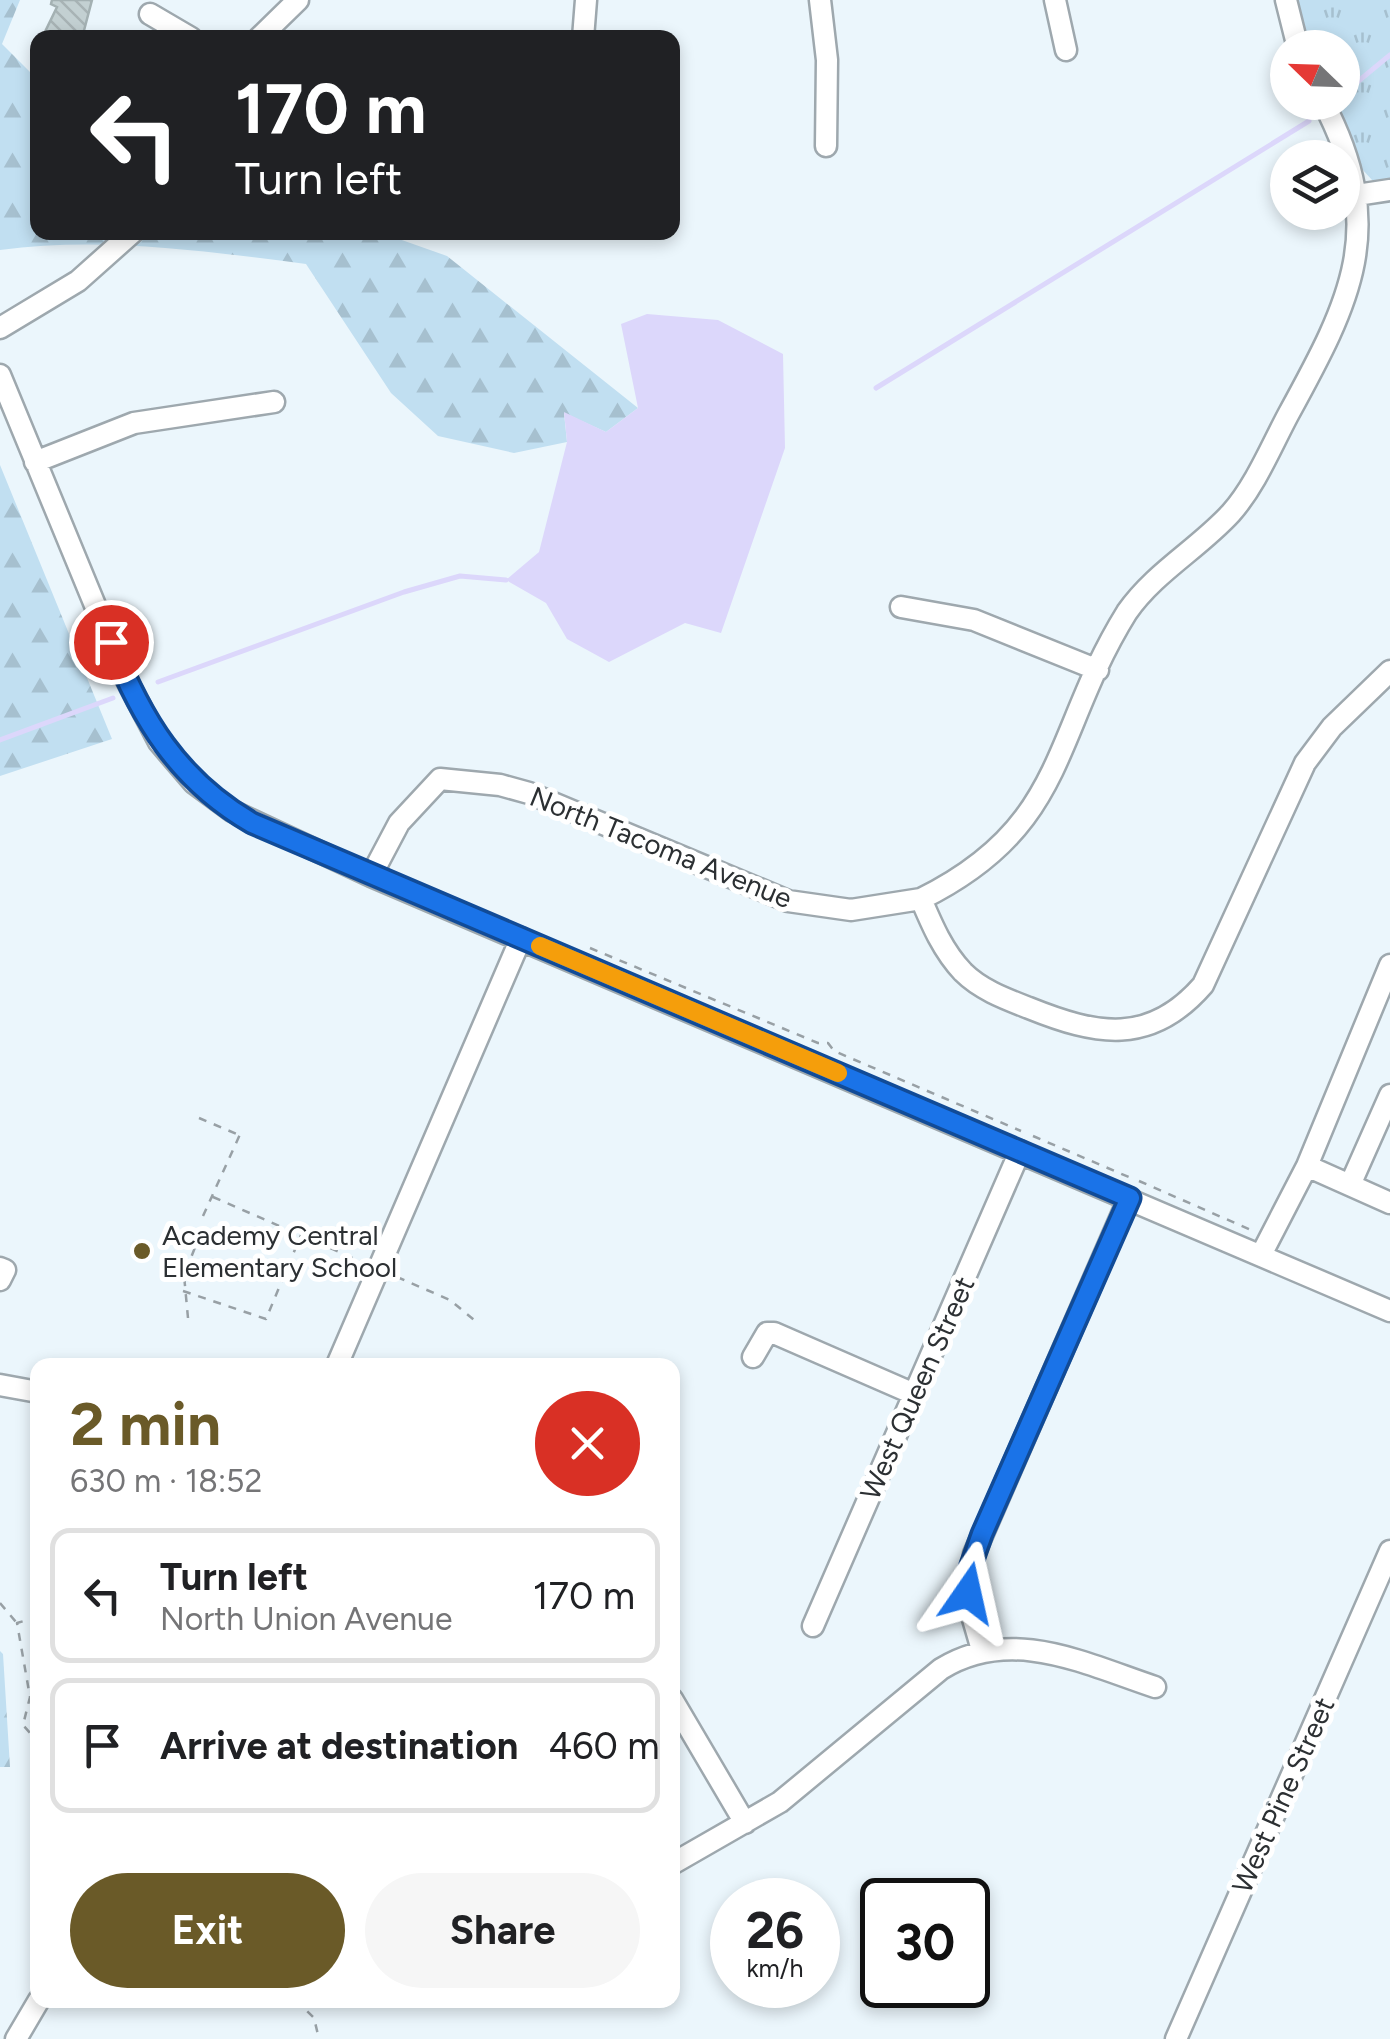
<!DOCTYPE html>
<html lang="en">
<head>
<meta charset="utf-8">
<style>
  :root { --surface:#fff; --page:#f6f6f6; --text:#202124; --muted:#757577; --line:#e0e0e0; --accent:#6a5a28 }
  body { margin:0; font-family:Figtree,sans-serif; background:var(--page); color:var(--text); height:100vh; display:flex; flex-direction:column; font-size:38px; white-space:nowrap }
  * { box-sizing:border-box; margin:0 }
  p { font-size:32px; color:var(--muted) }
  .icon { flex:none; width:55px; height:55px; fill:none; stroke:currentColor; stroke-width:2; stroke-linecap:round; stroke-linejoin:round }
  .map { position:relative; flex:1; overflow:hidden }
  .sheet { position:absolute; left:30px; top:1358px; width:650px; height:650px; display:flex; flex-direction:column; background:var(--surface); border-radius:20px; box-shadow:0 5px 15px #0003 }
  .sheet>* { flex:none }
  .banner { position:absolute; left:30px; top:30px; width:650px; height:210px; border-radius:20px; box-shadow:0 5px 15px #0003; background:#202124; color:#fff; overflow:hidden }
  .needle { width:65px; rotate:293deg }
  .buttons { position:absolute; left:1270px; top:30px; display:grid; gap:20px }
  .buttons a { display:grid; place-items:center; width:90px; height:90px; border-radius:50%; background:var(--surface); box-shadow:0 5px 15px #0003; font-size:50px }
  .speed { position:absolute; left:710px; top:1878px; display:flex; gap:20px; font-size:50px; font-weight:700; text-align:center }
  .speed>* { display:grid; place-content:center; width:130px; height:130px; border-radius:50%; background:var(--surface); box-shadow:0 5px 15px #0003; line-height:1 }
  .speed small { font-size:25px; font-weight:400 }
  .speed .limit { border:5px solid #111; border-radius:15px; background:#fff; color:#111 }
  .pin { position:absolute; display:grid; place-items:center; width:85px; height:85px; color:#fff; margin:-42px; border:5px solid #fff; border-radius:50%; box-shadow:0 2px 10px #0007 }
  .me { position:absolute; width:110px; margin:-55px; rotate:11deg; stroke-linejoin:round; filter:drop-shadow(0 0 8px #0008) }
  .turn { display:flex; align-items:center; gap:35px; height:210px; padding:0 40px; font-size:45px }
  .turn .icon { width:130px; height:130px; stroke-width:2.5 }
  .turn b { display:block; font-size:70px; line-height:85px }
  .round { display:grid; place-items:center; flex:none; width:105px; height:105px; border-radius:52px; background:var(--page) }
  .headline { display:flex; align-items:center; justify-content:space-between; height:170px; padding:0 40px }
  h1 { font-size:60px; font-weight:700; line-height:75px; color:var(--accent) }
  .action { display:flex; gap:20px; margin-top:auto; padding:20px 40px }
  .action a { flex:1; height:115px; border-radius:60px; background:var(--accent); color:#fff; font-size:40px; font-weight:700; line-height:115px; text-align:center }
  .action a+a { background:var(--page); color:var(--text) }
  ul { padding:0; list-style:none }
  li { display:flex; align-items:center; gap:30px; height:135px; margin:0 20px 15px; padding:0 20px; border:5px solid var(--line); border-radius:20px }
  li div { flex:1 }
  li b { display:block; font-size:38px }
  li em { font-style:normal }
  .map>svg:first-child { display:block }
  .grass { fill:url(#grass-tufts) }
  .forest { fill:url(#forest-firs) }
  .water { fill:#dcd7fb }
  .lines { fill:none; stroke-linecap:round; stroke-linejoin:round }
  .stream { stroke:#dcd7fb; stroke-width:5 }
  .building { fill:url(#building-back-hatch); stroke:#a4b1b3; stroke-width:2.5 }
  .minor-casing { stroke:#9ea8ae; stroke-width:25 }
  .path { stroke:#98a0a5; stroke-width:2.5; stroke-dasharray:8 8; stroke-linecap:butt }
  .minor { stroke:#fff; stroke-width:20 }
  .route-casing { stroke:#114b97; stroke-width:25 }
  .route { stroke:#1a73e8; stroke-width:18 }
  .slow { stroke:#f59e0b; stroke-width:18 }
  .poi-dot { fill:#6a5a28; stroke:#fff; stroke-width:4 }
  .labels { text-anchor:middle; stroke-width:10; stroke-linejoin:round; paint-order:stroke }
  .street-label { font-size:28px; fill:#2c3033; stroke:#fff }
  .poi-label { font-size:28px; fill:#2c3033; stroke:#fff; text-anchor:start }
</style>
</head>
<body>
<div class="map">
<svg width="1390" height="2039" viewBox="0 0 1390 2039">
  <defs>
    <pattern id="grass-tufts" width="24" height="20" patternUnits="userSpaceOnUse" patternTransform="scale(2.5)"><rect width="24" height="20" fill="#c1dff1"/><path d="M3 7l-1-3M5 7V3M7 7l1-3M15 17l-1-3M17 17v-4M19 17l1-3" fill="none" stroke="#a6c0cf"/></pattern>
    <pattern id="forest-firs" width="22" height="20" patternUnits="userSpaceOnUse" patternTransform="scale(2.5)"><rect width="22" height="20" fill="#c1dff1"/><path d="M5 1l3.5 6h-7zM16 11l3.5 6h-7z" fill="#a6c0cf"/></pattern>
    <pattern id="building-back-hatch" width="6" height="6" patternUnits="userSpaceOnUse" patternTransform="scale(2.5)"><rect width="6" height="6" fill="#c3d0d2"/><path d="M-1 5l2 2M0 0l6 6M5-1l2 2" fill="none" stroke="#a8b3b5"/></pattern>
  </defs>
  <rect width="100%" height="100%" fill="#ebf6fc"/>
  <path class="grass" d="M1298 0H1390V181L1372 180 1362 169 1335 103 1342 102V48L1308 47Z"/>
  <path class="forest" d="M0 0H20L2 44 37 79 38 232 382 233 447 256 638 408 606 432 564 413 567 442 514 453 438 436 391 393 306 264C204 251 102 236 0 250Z
    M0 465 112 739 0 776Z
    M0 1651 3 1654 10 1767H0Z"/>
  <path class="water" d="M647 314 718 320 783 354 785 448 721 633 685 623 609 662 567 639 546 603 506 580 539 552 567 442 564 412 606 432 638 408 621 324Z"/>
  <g class="lines">
    <path class="stream" d="M1344 93 1390 55
      M876 388 1309 121
      M158 682 404 592 460 576 506 580
      M0 740 113 698"/>
  </g>
  <path class="building" d="M52 0H92L82 38H42L57 7 51 4Z"/>
  <g class="lines">
    <defs>
      <path id="minor" d="M820 0 827 60 826 146
        M1055 0 1066 50
        M1286 0 1298 48
        M150 14 191 38
        M259 38 298 0
        M583 38 586 0
        M1357 195 1390 190
        M0 328 78 281 133 232
        M0 375 123 673 159 742 194 783 232 811 371 876 1390 1311
        M35 462 134 423 274 402
        M901 607 974 620 1098 670
        M371 876 399 823 440 779 500 785 529 793 788 901 851 910 921 899C932 925 943 951 963 972 981 990 1006 999 1029 1008 1096 1035 1150 1046 1203 985L1305 763 1332 727 1390 671
        M921 899C1069 826 1051 734 1127 612 1155 572 1198 549 1231 513 1255 486 1271 447 1288 415 1351 300 1389 228 1323 102
        M1307 1166 1390 1203
        M1350 1185 1390 1095
        M1261 1255 1307 1166 1390 965
        M0 1268 5 1270 0 1280
        M753 1357 767 1333H774L914 1394
        M337 1365 521 938
        M0 1385 38 1392
        M813 1626 1020 1151
        M982 1650 969 1605 974 1554 1129 1198
        M672 1699 745 1823
        M672 1864 780 1802 941 1669C1011 1626 1083 1663 1155 1687
        M16 2039 39 2000
        M1176 2039 1390 1551"/>
    </defs>
    <use href="#minor" class="minor-casing"/>
    <path class="path" d="M590 948 818 1043H828L834 1051 1021 1131
      M199 1118 239 1135
      M1033 1136 1131 1178
      M1139 1181 1251 1230
      M213 1197 362 1262
      M203 1216 242 1130
      M397 1277 450 1300 479 1324
      M183 1291 266 1319 301 1235
      M188 1318 184 1275 196 1245
      M0 1603 16 1622
      M38 1617 17 1623 30 1697 23 1725 38 1742
      M296 2000 314 2018 319 2039"/>
    <use href="#minor" class="minor"/>
  </g>
  <g class="lines">
    <defs>
      <path id="route" d="M111 642C141 719 178 780 252 823L1130 1198 982 1534 970 1568 968 1593"/>
    </defs>
    <use href="#route" class="route-casing"/>
    <use href="#route" class="route"/>
    <path class="slow" d="M540 946 838 1073"/>
  </g>
  <circle class="poi-dot" cx="142" cy="1251" r="10"/>
  <g class="labels">
    <g class="street-label">
      <text transform="translate(661 847) rotate(22)" y="10">North Tacoma Avenue</text>
      <text transform="translate(917 1388) rotate(-66)" y="10">West Queen Street</text>
      <text transform="translate(1283 1795) rotate(-66)" y="10">West Pine Street</text>
    </g>
    <g class="poi-label">
      <text x="162" y="1245">Academy Central<tspan x="162" dy="32">Elementary School</tspan></text>
    </g>
  </g>
</svg>
<div class="buttons">
<a><svg class="needle" viewBox="-14 -14 28 28"><path d="M0-13l5 13h-10z" fill="#e53935"/><path d="M0 13l5-13h-10z" fill="#757577"/></svg></a>
<a><svg class="icon" aria-label="layers" viewBox="0 0 24 24"><path d="M12 4l9 5-9 5-9-5zM3 14l9 5 9-5"/></svg></a>
</div>
<div class="speed"><div>26<small>km/h</small></div><div class="limit">30</div></div>
<div class="pin" style="left:111px;top:642px;background:#d93025"><svg class="icon" aria-label="arrive" viewBox="0 0 24 24"><path d="M6 21V4h12l-3 4 3 4H6"/></svg></div>
<svg class="me" style="left:968px;top:1593px" viewBox="-20 -20 40 40"><path d="M0-17L14 15 0 8-14 15z" fill="#1a73e8" stroke="#fff" stroke-width="4"/></svg>
<div class="banner">
<div class="turn"><svg class="icon" aria-label="left" viewBox="0 0 24 24"><path d="M17 20v-9H6M10 6l-5 5 5 5"/></svg><div><b>170 m</b>Turn left</div></div>
</div>
<section class="sheet">
<div class="headline"><div><h1>2 min</h1><p>630 m · 18:52</p></div><a class="round" style="background:#d93025;color:#fff"><svg class="icon" aria-label="close" viewBox="0 0 24 24"><path d="M6 6l12 12M18 6L6 18"/></svg></a></div>
<ul>
<li><svg class="icon" aria-label="left" viewBox="0 0 24 24"><path d="M17 20v-9H6M10 6l-5 5 5 5"/></svg><div><b>Turn left</b><p>North Union Avenue</p></div><em>170 m</em></li>
<li><svg class="icon" aria-label="arrive" viewBox="0 0 24 24"><path d="M6 21V4h12l-3 4 3 4H6"/></svg><div><b>Arrive at destination</b></div><em>460 m</em></li>
</ul>
<div class="action"><a>Exit</a><a>Share</a></div>
</section>
</div>
</body>
</html>
